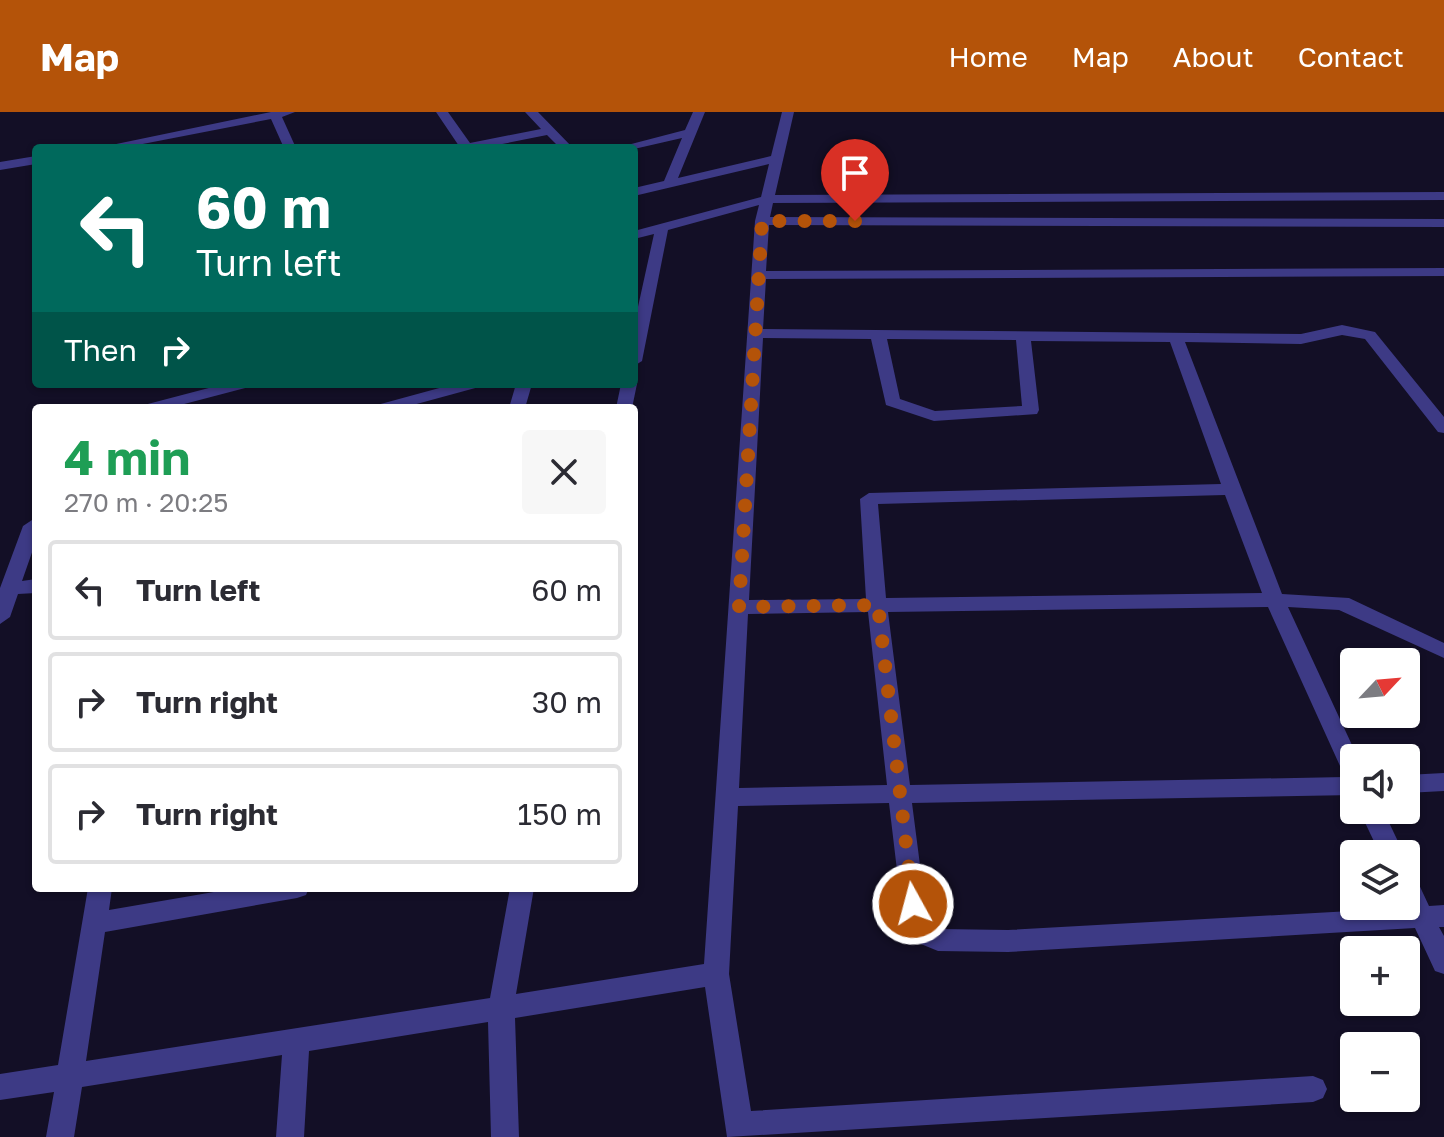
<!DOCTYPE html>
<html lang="en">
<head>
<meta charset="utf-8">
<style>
  :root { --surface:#fff; --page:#f7f7f7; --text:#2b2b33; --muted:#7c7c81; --line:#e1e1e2; --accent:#b45309 }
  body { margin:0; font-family:"Golos Text",sans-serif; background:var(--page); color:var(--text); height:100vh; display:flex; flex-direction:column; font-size:30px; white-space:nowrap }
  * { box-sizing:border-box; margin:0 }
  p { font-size:26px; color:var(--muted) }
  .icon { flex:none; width:44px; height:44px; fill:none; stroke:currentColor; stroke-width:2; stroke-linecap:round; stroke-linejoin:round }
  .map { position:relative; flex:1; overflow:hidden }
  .panel { position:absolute; left:32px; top:292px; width:606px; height:488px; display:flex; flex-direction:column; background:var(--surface); border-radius:8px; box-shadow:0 2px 6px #0004 }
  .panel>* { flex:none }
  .guide { position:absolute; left:32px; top:32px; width:606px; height:244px; border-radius:8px; box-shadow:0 2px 6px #0004; background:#00695c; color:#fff; overflow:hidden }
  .needle { width:52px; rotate:64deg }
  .fabs { position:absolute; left:1340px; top:536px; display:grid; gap:16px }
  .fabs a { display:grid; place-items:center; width:80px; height:80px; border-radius:8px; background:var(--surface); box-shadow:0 2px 6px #0004; font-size:40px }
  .pin { position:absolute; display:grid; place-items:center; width:68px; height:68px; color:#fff; margin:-82px -34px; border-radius:50% 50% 50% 0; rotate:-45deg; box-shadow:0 0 8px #0007 }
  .pin .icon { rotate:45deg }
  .me { position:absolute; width:88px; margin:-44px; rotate:353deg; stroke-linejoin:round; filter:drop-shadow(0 0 6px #0008) }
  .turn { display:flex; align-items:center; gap:28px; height:168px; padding:0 32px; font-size:36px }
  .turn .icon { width:104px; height:104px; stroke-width:2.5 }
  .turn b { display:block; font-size:56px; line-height:68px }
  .then { display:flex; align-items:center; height:76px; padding:0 32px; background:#0003; gap:16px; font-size:30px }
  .round { display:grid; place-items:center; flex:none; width:84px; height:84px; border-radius:8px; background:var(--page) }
  .headline { display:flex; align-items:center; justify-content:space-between; height:136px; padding:0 32px }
  h1 { font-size:48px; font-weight:700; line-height:60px; color:#1e9e55 }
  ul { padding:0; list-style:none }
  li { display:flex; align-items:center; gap:24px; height:100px; margin:0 16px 12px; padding:0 16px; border:4px solid var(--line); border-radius:8px }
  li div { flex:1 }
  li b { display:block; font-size:30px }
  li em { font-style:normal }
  header { display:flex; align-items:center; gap:48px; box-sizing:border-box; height:112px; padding:0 40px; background:var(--accent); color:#fff }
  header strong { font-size:38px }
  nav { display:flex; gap:44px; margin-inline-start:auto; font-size:28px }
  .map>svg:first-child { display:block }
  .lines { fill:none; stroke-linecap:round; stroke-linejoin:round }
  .minor { fill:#3d3a85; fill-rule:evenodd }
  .route { stroke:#b45309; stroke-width:14; stroke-dasharray:0 25.2 }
</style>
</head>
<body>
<header>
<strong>Map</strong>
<nav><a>Home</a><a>Map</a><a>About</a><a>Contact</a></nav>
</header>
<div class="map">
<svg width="1444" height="1025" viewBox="0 0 1444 1025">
  <rect width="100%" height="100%" fill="#130f26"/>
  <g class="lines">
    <path class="minor" d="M271 0H295L282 5 296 36H284L271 7 122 36H97Z
      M436 0H448L470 31 541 17 525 0H538L573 36H560L547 23 482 36H458L459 34Z
      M693 0H705L678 66 771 44 782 0H794L775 83 1444 80V88L773 91 770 105 1444 107V115L769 113 766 159 1444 156V164L766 167 763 217 1301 222 1342 213 1375 220 1444 305V321L1438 320 1365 227 1342 223 1301 232 1185 230 1282 482 1349 486 1444 531V546L1339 498 1288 495 1358 646H1354V683L912 691 925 792 934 815 940 817 1008 818 1405 796 1406 761 1415 764 1429 794 1444 793V815H1439L1444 824V862L1435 859 1415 816 1008 840 938 839 916 830 901 792 889 691 738 694 729 862 751 999 1313 964 1323 968 1327 977 1323 986 1313 990 727 1025 705 875 515 906 519 1025H491L488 910 309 939 304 1025H276L282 943 82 975 74 1025H46L54 980 0 988V962L58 953 88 776H112L109 798 237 776H309L306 783 297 786 105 820 86 949 490 886 510 776H534L516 882 704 852 755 109 759 93 668 118 642 249 634 254V213L654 122 634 127V119L761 85 769 52 634 84V76L664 69 682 26 634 37 616 36 685 18ZM763 226 871 227 886 293 934 309 1037 302 1039 298 1031 229 1170 230 1221 372 869 381 860 387 866 487 749 488ZM887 227 1016 228 1022 294 935 299 900 287ZM1225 383 1262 481 886 486 878 392ZM1268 495 1345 665 910 673 888 500ZM868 500 887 673 739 676 748 502Z
      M36 44V52L0 58V50Z
      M634 268 637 272 632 296H616L621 272H634Z
      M224 272H251L249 275 169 296H142L144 293Z
      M454 272H481L479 275 402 296H375L377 293Z
      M516 272H532L525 296H509Z
      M32 408 36 409V429L22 469 36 467V481L18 482 10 505 0 512V476L23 414Z
      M1444 661V679L1406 681V663Z
      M1359 698H1383L1404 742H1380Z"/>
  </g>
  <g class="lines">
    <path class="route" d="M855 109H762L739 495 878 493 913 792"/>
  </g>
</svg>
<div class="fabs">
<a><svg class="needle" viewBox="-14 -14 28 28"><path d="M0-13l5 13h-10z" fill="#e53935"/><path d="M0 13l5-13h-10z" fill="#7c7c81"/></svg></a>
<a><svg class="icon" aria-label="sound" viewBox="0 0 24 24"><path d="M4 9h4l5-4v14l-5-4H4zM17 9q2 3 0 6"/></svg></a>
<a><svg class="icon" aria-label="layers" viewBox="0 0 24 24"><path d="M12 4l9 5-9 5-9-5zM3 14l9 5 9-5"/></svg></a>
<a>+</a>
<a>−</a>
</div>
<div class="pin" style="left:855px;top:109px;background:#d93025"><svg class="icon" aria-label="arrive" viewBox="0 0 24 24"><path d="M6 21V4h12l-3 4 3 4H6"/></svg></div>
<svg class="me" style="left:913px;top:792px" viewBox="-20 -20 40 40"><circle r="17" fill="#b45309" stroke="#fff" stroke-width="3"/><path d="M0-11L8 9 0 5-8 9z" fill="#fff"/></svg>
<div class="guide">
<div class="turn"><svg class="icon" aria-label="left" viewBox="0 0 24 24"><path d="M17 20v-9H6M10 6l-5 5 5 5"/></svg><div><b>60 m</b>Turn left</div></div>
<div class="then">Then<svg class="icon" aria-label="right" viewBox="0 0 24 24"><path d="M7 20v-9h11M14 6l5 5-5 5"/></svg></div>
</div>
<section class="panel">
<div class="headline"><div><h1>4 min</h1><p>270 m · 20:25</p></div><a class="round"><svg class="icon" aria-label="close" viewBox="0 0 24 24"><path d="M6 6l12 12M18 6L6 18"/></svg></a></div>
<ul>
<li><svg class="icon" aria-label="left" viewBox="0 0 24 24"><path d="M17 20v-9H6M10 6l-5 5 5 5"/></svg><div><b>Turn left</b></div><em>60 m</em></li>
<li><svg class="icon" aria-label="right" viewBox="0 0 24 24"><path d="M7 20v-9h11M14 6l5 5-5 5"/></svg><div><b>Turn right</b></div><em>30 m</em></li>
<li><svg class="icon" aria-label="right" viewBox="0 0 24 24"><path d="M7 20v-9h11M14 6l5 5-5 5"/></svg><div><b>Turn right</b></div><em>150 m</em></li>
</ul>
</section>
</div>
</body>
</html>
